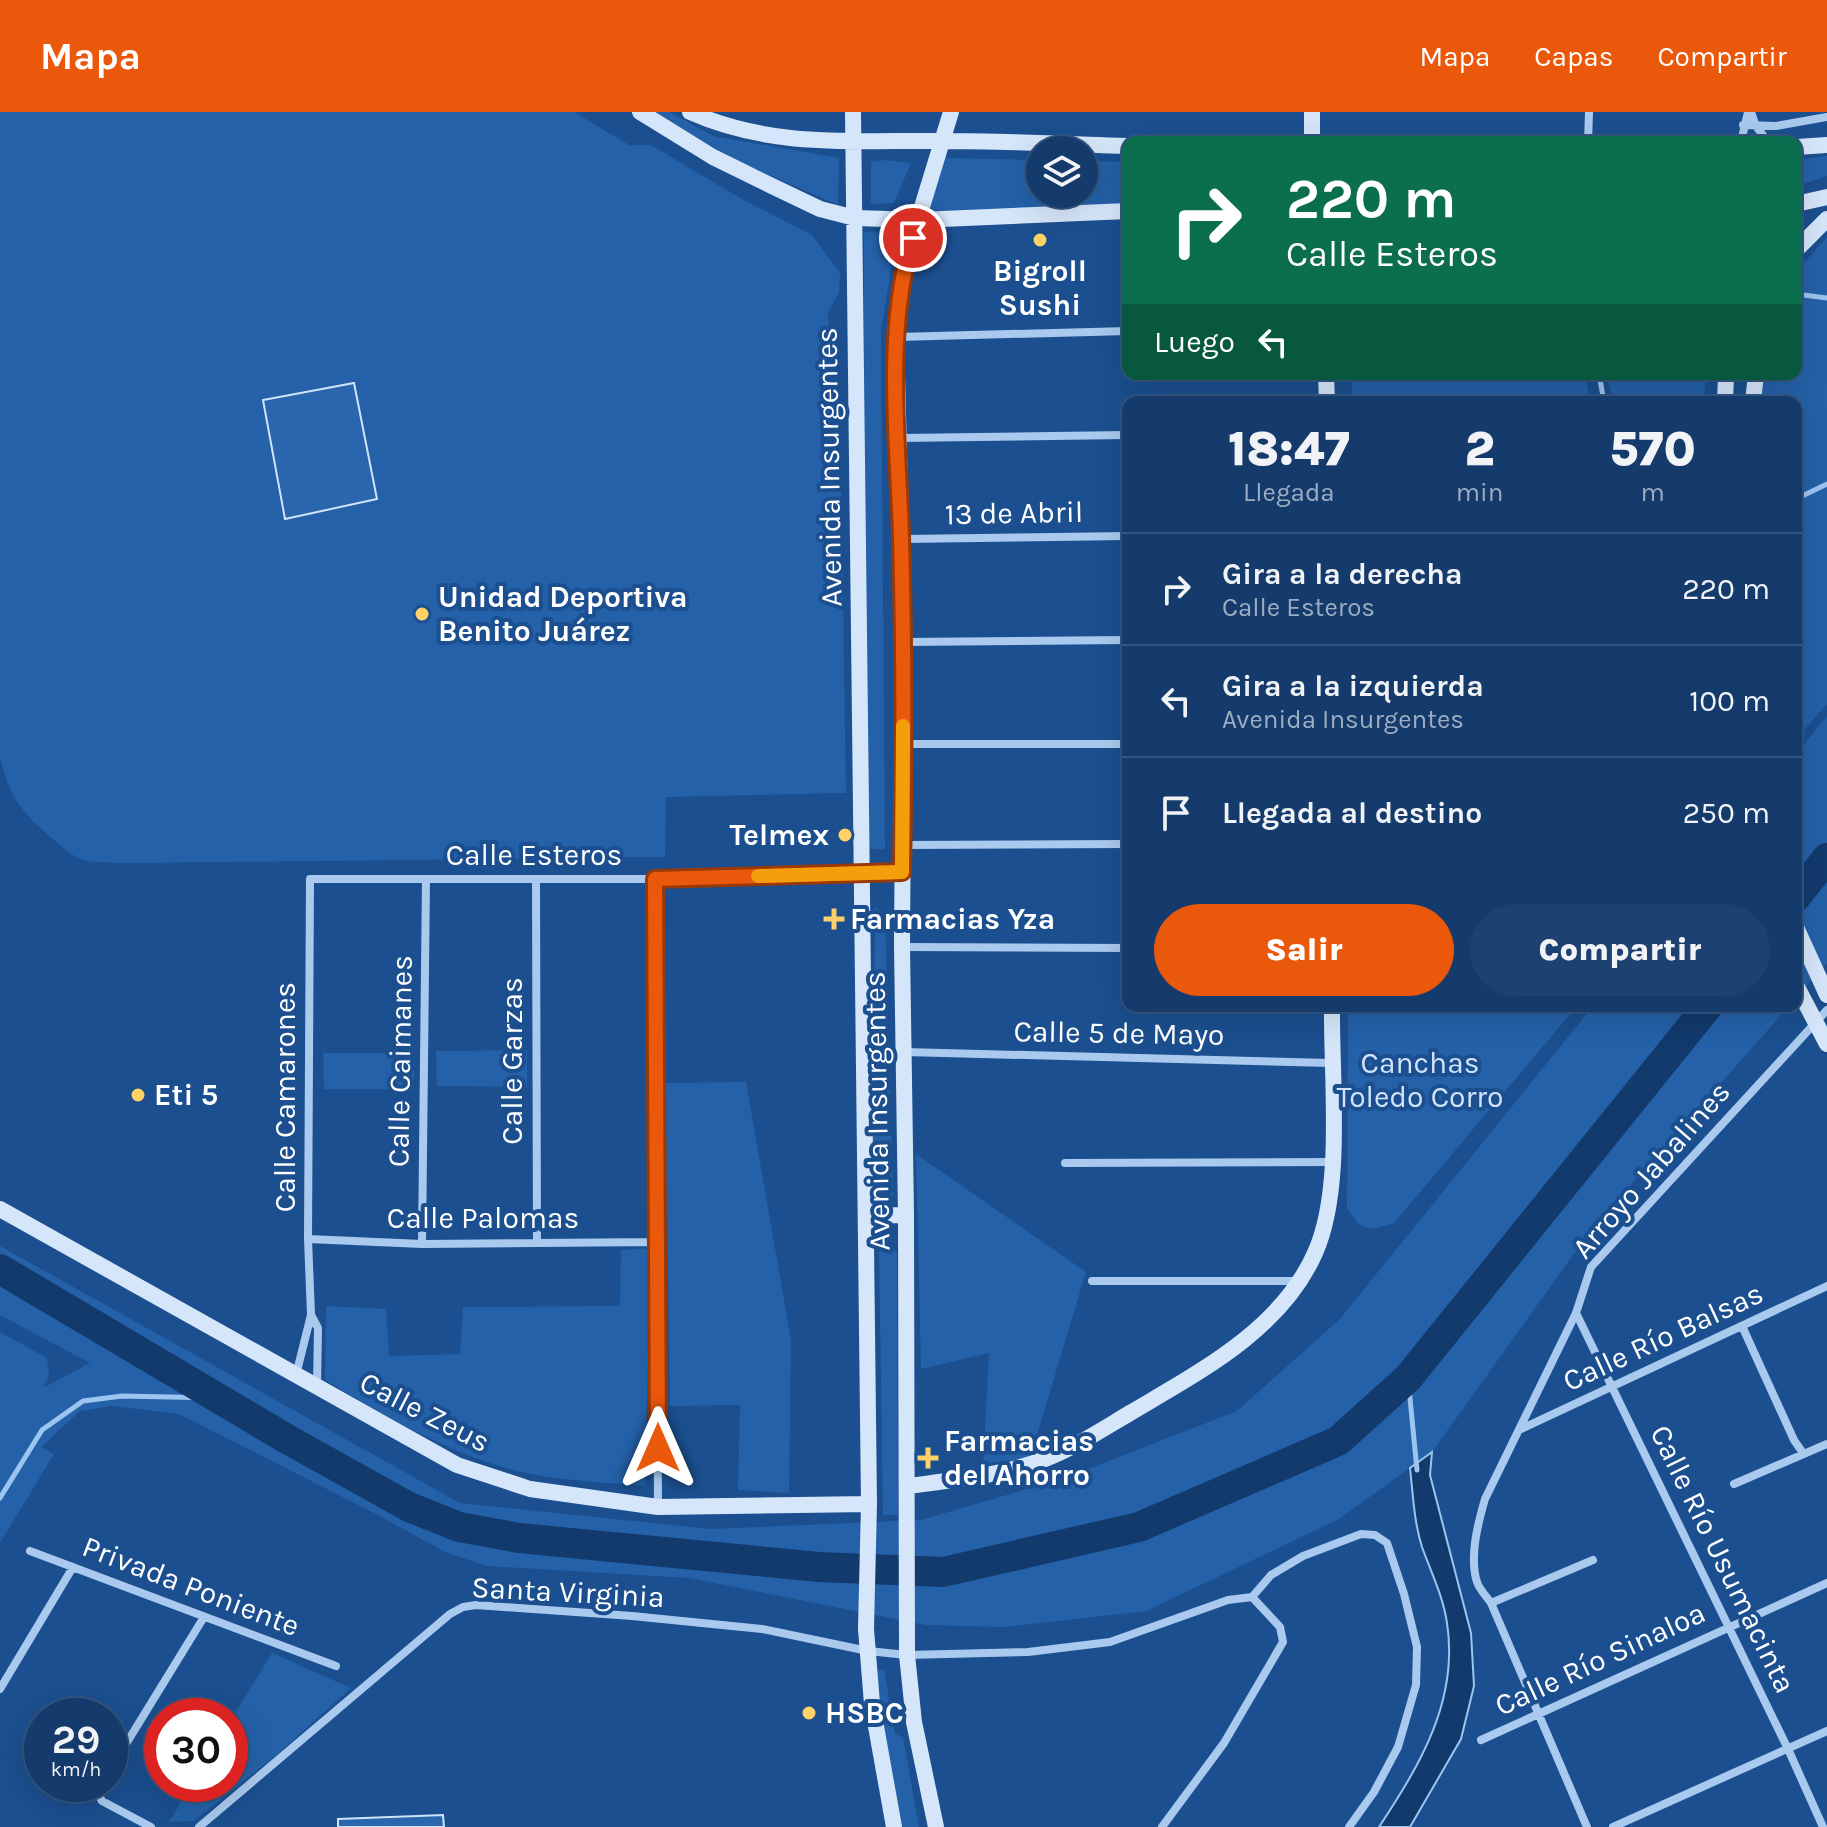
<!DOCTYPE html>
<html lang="es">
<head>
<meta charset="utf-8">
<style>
  :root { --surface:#143b6b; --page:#1d4271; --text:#f1f3f6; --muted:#9dadc1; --line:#33557e; --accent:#ea580c }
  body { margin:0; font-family:Karla,sans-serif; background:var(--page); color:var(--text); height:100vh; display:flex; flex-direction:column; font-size:30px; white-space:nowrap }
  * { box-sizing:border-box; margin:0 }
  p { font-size:26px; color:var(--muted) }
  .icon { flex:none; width:44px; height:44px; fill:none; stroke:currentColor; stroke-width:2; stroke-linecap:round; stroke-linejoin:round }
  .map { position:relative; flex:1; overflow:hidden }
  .details { position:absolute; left:1122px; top:284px; width:680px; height:616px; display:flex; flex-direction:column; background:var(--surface); border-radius:16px; box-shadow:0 8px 32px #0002,0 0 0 2px var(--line) }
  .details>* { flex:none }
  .banner { position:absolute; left:1122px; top:24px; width:680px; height:244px; border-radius:16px; box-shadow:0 8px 32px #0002,0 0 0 2px var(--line); background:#0b6e4f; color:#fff; overflow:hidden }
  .fabs { position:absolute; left:1026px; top:24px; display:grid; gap:16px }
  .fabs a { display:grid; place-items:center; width:72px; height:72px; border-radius:50%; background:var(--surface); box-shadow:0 8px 32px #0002,0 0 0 2px var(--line); font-size:40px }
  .speed { position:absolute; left:24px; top:1586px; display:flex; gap:16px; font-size:40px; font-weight:700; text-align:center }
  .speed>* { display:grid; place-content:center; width:104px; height:104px; border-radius:50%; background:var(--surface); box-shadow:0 8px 32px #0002,0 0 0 2px var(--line); line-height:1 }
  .speed small { font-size:20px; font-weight:400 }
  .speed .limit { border:12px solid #d22; background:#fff; color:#111 }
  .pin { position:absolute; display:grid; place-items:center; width:68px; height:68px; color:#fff; margin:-34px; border:4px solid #fff; border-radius:50%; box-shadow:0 2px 8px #0007 }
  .me { position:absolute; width:88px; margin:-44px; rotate:0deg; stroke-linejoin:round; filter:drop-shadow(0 0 6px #0008) }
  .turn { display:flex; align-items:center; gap:28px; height:168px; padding:0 32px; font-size:36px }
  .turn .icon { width:104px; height:104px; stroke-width:2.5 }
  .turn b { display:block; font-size:56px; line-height:68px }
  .then { display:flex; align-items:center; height:76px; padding:0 32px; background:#0003; gap:16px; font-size:30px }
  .eta { display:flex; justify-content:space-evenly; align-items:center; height:136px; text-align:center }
  .eta b { font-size:48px; font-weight:800; line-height:56px }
  .button { display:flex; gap:16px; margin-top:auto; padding:16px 32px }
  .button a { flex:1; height:92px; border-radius:48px; background:var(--accent); color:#fff; font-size:32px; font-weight:800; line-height:92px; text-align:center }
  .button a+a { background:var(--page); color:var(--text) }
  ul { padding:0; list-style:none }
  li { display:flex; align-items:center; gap:24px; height:112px; padding:0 32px; border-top:2px solid var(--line) }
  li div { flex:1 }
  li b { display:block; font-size:30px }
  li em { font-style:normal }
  header { display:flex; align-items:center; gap:48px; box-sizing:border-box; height:112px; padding:0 40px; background:var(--accent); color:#fff }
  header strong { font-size:38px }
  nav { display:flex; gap:44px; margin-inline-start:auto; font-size:28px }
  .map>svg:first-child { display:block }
  .green { fill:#2461a8 }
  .water { fill:#123a6d; stroke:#9cc4f0; stroke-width:2 }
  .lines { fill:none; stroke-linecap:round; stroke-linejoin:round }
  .stream { stroke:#9cc4f0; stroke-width:5 }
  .river { stroke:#123a6d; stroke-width:30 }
  .building { fill:#2a66ad; stroke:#cfe3fa; stroke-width:2 }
  .street { stroke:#a9c9ee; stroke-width:8 }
  .secondary { stroke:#d6e6fa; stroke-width:16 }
  .route-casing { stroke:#983908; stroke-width:20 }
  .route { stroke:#ea580c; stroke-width:14 }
  .slow { stroke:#f59e0b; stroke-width:14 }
  .poi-dot { fill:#ffd166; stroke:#1b4f8f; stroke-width:3 }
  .labels { text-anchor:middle; stroke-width:8; stroke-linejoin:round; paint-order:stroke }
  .poi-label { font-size:30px; font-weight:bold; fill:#fff; stroke:#1b4f8f; text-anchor:start }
  .street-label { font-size:30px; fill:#fff; stroke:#1b4f8f }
  .park-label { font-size:30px; fill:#cfe3fa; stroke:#1b4f8f }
</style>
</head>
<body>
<header>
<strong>Mapa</strong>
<nav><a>Mapa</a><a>Capas</a><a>Compartir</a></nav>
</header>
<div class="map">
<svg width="1827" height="1715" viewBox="0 0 1827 1715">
  <rect width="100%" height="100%" fill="#1b4f8f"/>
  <path class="green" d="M0 0H574L629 33H651L740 86 812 123 840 161 839 181 828 200 832 293 840 302 846 681 666 685 665 745 134 751C119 750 99 752 84 748 73 745 61 735 53 727 22 701 9 685 0 645Z
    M652 0H670L713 24 839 46 838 93 740 50Z
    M1827 44V64L1796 74V48Z
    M943 46 1040 48V82H1084V49L1128 50V93L927 101Z
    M886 48 911 51 894 91 871 92V50Z
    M864 120 897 121 881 219 885 737H865Z
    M1827 125V592L1796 627V290H1760L1763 262H1796V160Z
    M1352 262H1585L1590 290H1352Z
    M1607 262H1706L1704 290H1613Z
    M1827 604V851L1796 886V642Z
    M875 795 885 803 893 1085 884 1089 872 1087Z
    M1348 894H1577L1394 1111 1373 1117 1359 1113 1347 1096Z
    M1593 894H1789L1591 1118 1432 1340 1339 1407 1146 1499 1004 1515 926 1513 689 1466 486 1454 445 1440 378 1403 179 1302 112 1294 80 1299 41 1335 54 1342 0 1431V1220L47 1246 49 1263 43 1276 90 1251 0 1203V1134L460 1391 711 1417 921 1408 1065 1366 1237 1299 1340 1207Z
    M527 938V975L437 974 436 939Z
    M323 941H414V977H324Z
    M746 970 791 1228 789 1381 738 1378 740 1293 670 1294 665 971Z
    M916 1042 1086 1160 1030 1346 983 1352 989 1241 921 1257Z
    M889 1132 897 1141 898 1403H883L879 1140Z
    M651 1136 645 1374C605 1370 556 1369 517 1359 449 1342 385 1304 325 1268L326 1194 386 1197 389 1244 460 1242 463 1195 620 1194 621 1138Z
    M272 1541 351 1576 280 1640 194 1709 169 1710 192 1672H230V1609Z
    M884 1557 895 1622 903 1625 919 1715H893L875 1560Z"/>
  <path class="water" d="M1432 1340 1430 1363 1471 1521 1474 1574 1461 1627 1410 1715H1379C1420 1653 1459 1588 1447 1511 1443 1484 1431 1460 1422 1435 1414 1410 1413 1382 1410 1356Z"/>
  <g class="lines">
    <path class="stream" d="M1796 182 1827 186
      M1599 262 1604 290
      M1796 387 1827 372
      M1408 1266 1417 1358
      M0 1386 42 1318 83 1289 122 1284 217 1286"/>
    <path class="river" d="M1796 785 1827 746
      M0 1157 287 1327 409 1395 459 1415 519 1426 819 1455 943 1460 1139 1415 1338 1329 1408 1266 1708 894"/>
  </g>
  <path class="building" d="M354 271 377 387 285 407 263 288Z
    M443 1703 444 1715H338V1707Z"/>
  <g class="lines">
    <path class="street" d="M1751 0 1756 14 1768 30
      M1743 13 1776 14 1827 5
      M1588 30 1589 0
      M1741 30 1748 0
      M897 225 1128 219
      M899 326 1128 323
      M902 427 1128 424
      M904 530 1128 528
      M903 632H1128
      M903 733 1128 732
      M536 767 537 1131
      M655 767 658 1395
      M902 835 1128 836
      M905 940 1331 951
      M1065 1051 1333 1050
      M308 1127 422 1132 658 1130
      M422 1132 426 767
      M1092 1169H1299
      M1576 1201 1788 1637 1823 1715
      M311 1203 318 1216 317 1275
      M1742 1214 1794 1328 1803 1341
      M296 1263 311 1203 308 1127 310 767H655L902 760
      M1519 1318 1827 1174
      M1734 1372 1827 1332
      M30 1439 336 1554
      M1491 1491 1593 1448
      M0 1577 73 1455
      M1481 1628 1827 1471
      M110 1658 204 1505
      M102 1672 98 1682 102 1689 151 1715
      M199 1715 450 1502 463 1495 476 1493 632 1504 762 1517 868 1539 907 1543 1028 1540 1110 1530 1228 1488 1252 1485 1271 1463 1303 1444 1361 1422 1375 1423 1387 1431 1404 1482 1417 1535 1416 1573 1398 1635 1374 1680 1349 1715
      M1162 1715 1224 1631 1283 1530 1280 1515 1252 1485
      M1587 1715 1491 1491C1487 1485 1479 1477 1477 1470 1469 1445 1478 1411 1485 1387L1576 1201 1591 1155 1827 898
      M1613 1715 1827 1619"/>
    <path class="secondary" d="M640 0 713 45 774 75 820 97 855 106 919 108 1128 99
      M690 0C774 37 855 28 944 29 1005 29 1067 32 1128 34
      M853 0 869 1392 866 1517 872 1592 894 1715
      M1312 0V30
      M1796 35 1827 33
      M1796 92 1827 85
      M1796 138 1827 107
      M1326 262 1327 290
      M1725 290 1726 262
      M1753 290 1756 262
      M1796 815 1827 883
      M1796 873 1827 932
      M0 1097 457 1353 530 1377 658 1395 869 1392
      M866 1104 906 1103
      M908 1374C954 1368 1001 1364 1045 1347 1074 1336 1103 1317 1130 1301 1199 1260 1281 1218 1315 1141 1344 1077 1331 965 1332 894
      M936 1715 914 1610 907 1543 906 1103 902 835 904 530 896 225 907 144 951 0"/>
  </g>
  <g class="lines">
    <defs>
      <path id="route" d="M658 1336 655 767 902 760C904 648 904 536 901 424 898 331 884 215 913 126"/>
    </defs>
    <use href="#route" class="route-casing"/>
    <use href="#route" class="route"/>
    <path class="slow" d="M758 764 902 760 903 614"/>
  </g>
  <g class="poi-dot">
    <circle cx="1040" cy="128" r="8"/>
    <circle cx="422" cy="502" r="8"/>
    <circle cx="845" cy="723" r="8"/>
    <path d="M830 795h8v8h8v8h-8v8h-8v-8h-8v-8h8z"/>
    <circle cx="138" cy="983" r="8"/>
    <path d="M924 1334h8v8h8v8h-8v8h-8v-8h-8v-8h8z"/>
    <circle cx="809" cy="1601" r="8"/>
  </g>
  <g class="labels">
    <g class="poi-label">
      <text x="1040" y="169" text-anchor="middle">Bigroll<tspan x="1040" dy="34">Sushi</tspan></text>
      <text x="438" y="495">Unidad Deportiva<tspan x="438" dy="34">Benito Juárez</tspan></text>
      <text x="829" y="733" text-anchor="end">Telmex</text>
      <text x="850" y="817">Farmacias Yza</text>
      <text x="154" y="993">Eti 5</text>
      <text x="944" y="1339">Farmacias<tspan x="944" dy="34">del Ahorro</tspan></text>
      <text x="825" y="1611">HSBC</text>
    </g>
    <g class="street-label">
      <text transform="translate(829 355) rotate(-91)" y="10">Avenida Insurgentes</text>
      <text transform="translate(1014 401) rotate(-1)" y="10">13 de Abril</text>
      <text x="534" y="753">Calle Esteros</text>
      <text transform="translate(1119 921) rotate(1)" y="10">Calle 5 de Mayo</text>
      <text transform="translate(400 949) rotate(-89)" y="10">Calle Caimanes</text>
      <text transform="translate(512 949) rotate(-90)" y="10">Calle Garzas</text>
      <text transform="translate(285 985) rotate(-90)" y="10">Calle Camarones</text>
      <text transform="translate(877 999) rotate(-91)" y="10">Avenida Insurgentes</text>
      <text transform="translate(1651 1058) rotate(-49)" y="10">Arroyo Jabalines</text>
      <text x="483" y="1116">Calle Palomas</text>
      <text transform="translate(1663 1225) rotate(-25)" y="10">Calle Río Balsas</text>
      <text transform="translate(425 1300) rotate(27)" y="10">Calle Zeus</text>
      <text transform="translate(1723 1447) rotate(64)" y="10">Calle Río Usumacinta</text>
      <text transform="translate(191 1474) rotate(21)" y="10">Privada Poniente</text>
      <text transform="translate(568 1480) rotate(3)" y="10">Santa Virginia</text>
      <text transform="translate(1600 1547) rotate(-25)" y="10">Calle Río Sinaloa</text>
    </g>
    <g class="park-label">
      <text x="1420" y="961">Canchas<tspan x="1420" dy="34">Toledo Corro</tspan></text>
    </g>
  </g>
</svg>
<div class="fabs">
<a><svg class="icon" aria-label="layers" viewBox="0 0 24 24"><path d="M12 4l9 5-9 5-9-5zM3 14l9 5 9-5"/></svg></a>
</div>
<div class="speed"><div>29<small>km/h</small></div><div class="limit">30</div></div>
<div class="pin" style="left:913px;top:126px;background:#d93025"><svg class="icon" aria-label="arrive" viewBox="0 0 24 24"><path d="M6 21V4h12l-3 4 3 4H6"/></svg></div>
<svg class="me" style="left:658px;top:1336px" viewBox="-20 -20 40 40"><path d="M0-17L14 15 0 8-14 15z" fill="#ea580c" stroke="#fff" stroke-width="4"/></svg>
<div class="banner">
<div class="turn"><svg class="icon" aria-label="right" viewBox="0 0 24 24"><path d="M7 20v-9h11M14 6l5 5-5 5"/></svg><div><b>220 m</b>Calle Esteros</div></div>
<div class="then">Luego<svg class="icon" aria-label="left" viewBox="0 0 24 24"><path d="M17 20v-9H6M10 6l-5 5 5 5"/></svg></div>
</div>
<section class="details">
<div class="eta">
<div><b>18:47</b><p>Llegada</p></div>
<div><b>2</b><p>min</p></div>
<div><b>570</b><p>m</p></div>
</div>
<ul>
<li><svg class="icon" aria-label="right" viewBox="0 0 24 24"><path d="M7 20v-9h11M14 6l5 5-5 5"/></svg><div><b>Gira a la derecha</b><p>Calle Esteros</p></div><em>220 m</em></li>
<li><svg class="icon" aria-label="left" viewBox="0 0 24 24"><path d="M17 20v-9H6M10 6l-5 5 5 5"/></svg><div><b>Gira a la izquierda</b><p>Avenida Insurgentes</p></div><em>100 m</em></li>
<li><svg class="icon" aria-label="arrive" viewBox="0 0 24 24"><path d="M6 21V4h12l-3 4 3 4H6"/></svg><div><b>Llegada al destino</b></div><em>250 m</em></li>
</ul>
<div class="button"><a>Salir</a><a>Compartir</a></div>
</section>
</div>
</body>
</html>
